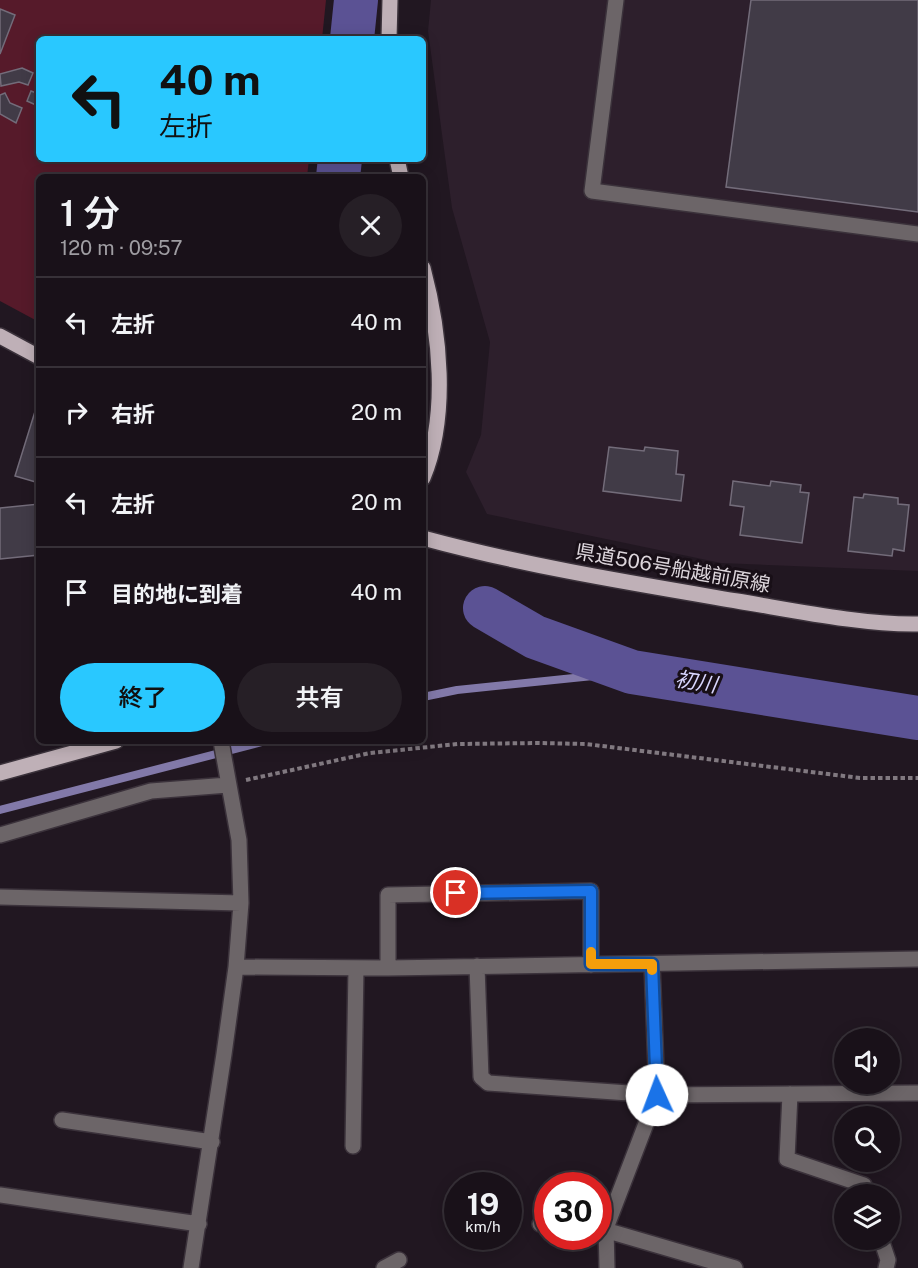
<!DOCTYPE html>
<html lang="ja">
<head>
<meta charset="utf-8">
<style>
  :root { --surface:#191119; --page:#261f26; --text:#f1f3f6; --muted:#9f9da2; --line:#373138; --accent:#29c8ff }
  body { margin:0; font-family:"Public Sans","Noto Sans JP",sans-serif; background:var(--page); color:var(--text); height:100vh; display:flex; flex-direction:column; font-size:22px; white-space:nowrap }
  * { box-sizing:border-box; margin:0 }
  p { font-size:20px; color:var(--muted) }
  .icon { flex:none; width:33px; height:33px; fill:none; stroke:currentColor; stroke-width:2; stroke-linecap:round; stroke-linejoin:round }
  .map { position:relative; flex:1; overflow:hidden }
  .sheet { position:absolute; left:36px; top:174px; width:390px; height:570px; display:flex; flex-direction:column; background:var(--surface); border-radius:9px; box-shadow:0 3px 15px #0003,0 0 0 2px var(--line) }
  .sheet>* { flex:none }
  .top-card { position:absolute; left:36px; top:36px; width:390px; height:126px; border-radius:9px; box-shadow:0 3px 15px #0003,0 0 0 2px var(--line); background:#29c8ff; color:#111; overflow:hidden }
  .fabs { position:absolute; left:834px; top:1028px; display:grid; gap:12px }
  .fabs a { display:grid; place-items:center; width:66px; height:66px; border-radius:50%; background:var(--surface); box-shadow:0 3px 15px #0003,0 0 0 2px var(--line); font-size:30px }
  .speed { position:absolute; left:444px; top:1172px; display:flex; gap:12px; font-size:30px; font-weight:700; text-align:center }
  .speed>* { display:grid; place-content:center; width:78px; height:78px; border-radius:50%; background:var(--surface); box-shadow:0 3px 15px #0003,0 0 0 2px var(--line); line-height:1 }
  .speed small { font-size:15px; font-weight:400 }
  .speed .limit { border:9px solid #d22; background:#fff; color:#111 }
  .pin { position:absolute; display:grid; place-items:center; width:51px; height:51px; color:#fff; margin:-26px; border:3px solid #fff; border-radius:50%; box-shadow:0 2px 6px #0007 }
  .me { position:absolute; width:66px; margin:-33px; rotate:358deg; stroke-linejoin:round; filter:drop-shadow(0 0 4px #0008) }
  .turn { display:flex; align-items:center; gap:21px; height:126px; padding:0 24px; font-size:27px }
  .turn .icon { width:78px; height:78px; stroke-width:2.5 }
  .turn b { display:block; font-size:42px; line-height:51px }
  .round { display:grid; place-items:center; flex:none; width:63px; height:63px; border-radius:32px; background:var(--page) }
  .overview { display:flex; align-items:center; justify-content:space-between; height:102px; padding:0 24px }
  h1 { font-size:36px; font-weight:600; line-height:45px }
  .action { display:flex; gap:12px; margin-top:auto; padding:12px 24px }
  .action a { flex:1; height:69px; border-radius:36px; background:var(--accent); color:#111; font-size:24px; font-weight:600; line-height:69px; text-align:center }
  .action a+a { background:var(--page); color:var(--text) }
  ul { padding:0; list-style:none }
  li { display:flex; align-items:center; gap:18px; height:90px; padding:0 24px; border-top:2px solid var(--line) }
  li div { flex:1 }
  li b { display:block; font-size:22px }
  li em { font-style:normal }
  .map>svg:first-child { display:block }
  .built { fill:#2d1f2c }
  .green { fill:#561a2a }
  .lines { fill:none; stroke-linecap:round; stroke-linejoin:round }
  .stream { stroke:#8279a9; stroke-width:8 }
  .river { stroke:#5b5294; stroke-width:44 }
  .building { fill:#413b47; stroke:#736c7a; stroke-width:1.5 }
  .minor-casing { stroke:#3b323b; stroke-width:18 }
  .major-casing { stroke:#3b323b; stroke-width:18 }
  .path { stroke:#817980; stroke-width:4; stroke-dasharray:4.5 3; stroke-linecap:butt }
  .minor { stroke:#6c6568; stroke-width:15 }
  .major { stroke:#bfb0b7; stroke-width:15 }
  .route-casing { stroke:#114b97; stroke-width:15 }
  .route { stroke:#1a73e8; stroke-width:10 }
  .slow { stroke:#f59e0b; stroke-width:10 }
  .labels { text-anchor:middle; stroke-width:6; stroke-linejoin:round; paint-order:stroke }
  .street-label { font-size:20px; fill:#dcd5db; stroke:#180f17 }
  .water-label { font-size:21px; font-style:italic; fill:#d8d6fd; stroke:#180f17 }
</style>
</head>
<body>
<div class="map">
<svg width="918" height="1268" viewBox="0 0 918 1268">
  <rect width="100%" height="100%" fill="#211721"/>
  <path class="built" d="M431 0H918V571L721 563 487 514 466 472 481 435 490 342 452 208 428 31Z"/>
  <path class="green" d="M0 0H326L322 39H39V159H309L307 177H39V322L0 301Z"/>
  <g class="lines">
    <path class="stream" d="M423 697 457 690 632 672
      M0 810 266 741"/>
    <path class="river" d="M352 39 356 0
      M338 177 340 159
      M485 608 535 637 632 672 918 718"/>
  </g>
  <path class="building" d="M751 0H918V212L726 187Z
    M0 9 15 15 0 54Z
    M22 68 33 73 28 85 19 82 1 86 0 74Z
    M31 91 39 94 38 106 27 101Z
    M5 93 10 103 22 108 16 123 0 114V95Z
    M37 405H39V483L15 476Z
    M609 447 644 451 645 447 678 451 676 474 684 475 681 501 603 491Z
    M733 481 770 486 771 481 801 485 800 492 809 493 802 543 740 535 744 507 730 505Z
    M864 494 898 498V504L909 505 904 551 893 549 892 556 848 551 854 497 863 498Z
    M39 504V555L0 559V508Z"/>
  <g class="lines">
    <defs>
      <path id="minor" d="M616 0 592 191 918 234
        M0 835 151 791 228 785
        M0 897 241 903
        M477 966 481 1077 488 1083 657 1095 918 1093
        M236 967 388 968 918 959
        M388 968V895L591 891V965
        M790 1094 787 1159 864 1185 867 1194
        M62 1120 212 1142
        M353 1146 356 968
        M0 1195 199 1224
        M540 1224H548
        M598 1228 735 1268
        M881 1239 888 1260 886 1268
        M191 1268 224 1054 236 967 241 903 239 840 221 741
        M384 1268 399 1260
        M607 1268 606 1228 657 1095 652 964"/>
      <path id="major" d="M389 39 390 0
        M397 159 401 177
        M423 268C440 332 449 415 423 478
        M0 336 39 357
        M423 538C526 566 631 583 737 601 792 610 863 625 918 624
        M0 773 116 741"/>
    </defs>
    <use href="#minor" class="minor-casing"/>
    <use href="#major" class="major-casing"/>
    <path class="path" d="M246 780 370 753 458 744 539 743 586 744 860 778H918"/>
    <use href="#minor" class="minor"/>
    <use href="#major" class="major"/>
  </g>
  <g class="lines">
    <defs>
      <path id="route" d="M456 893 591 891V964H652L657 1095"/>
    </defs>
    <use href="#route" class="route-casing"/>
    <use href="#route" class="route"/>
    <path class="slow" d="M591 952V964H652V970"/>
  </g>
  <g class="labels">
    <g class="street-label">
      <text transform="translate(673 568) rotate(10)" y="7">県道506号船越前原線</text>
    </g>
    <g class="water-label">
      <text transform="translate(696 682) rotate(9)" y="7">初川</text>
    </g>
  </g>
</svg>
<div class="fabs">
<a><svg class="icon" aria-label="sound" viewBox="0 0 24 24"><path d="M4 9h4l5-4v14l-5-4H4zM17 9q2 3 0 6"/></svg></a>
<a><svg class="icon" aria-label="search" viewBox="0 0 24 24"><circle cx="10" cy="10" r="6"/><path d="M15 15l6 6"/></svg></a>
<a><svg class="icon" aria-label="layers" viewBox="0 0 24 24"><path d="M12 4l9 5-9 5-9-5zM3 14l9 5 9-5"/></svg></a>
</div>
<div class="speed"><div>19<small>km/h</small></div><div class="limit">30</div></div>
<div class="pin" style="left:456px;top:893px;background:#d93025"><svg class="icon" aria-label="arrive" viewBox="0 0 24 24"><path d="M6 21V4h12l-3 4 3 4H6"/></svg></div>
<svg class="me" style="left:657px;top:1095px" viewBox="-20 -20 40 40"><circle r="19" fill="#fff"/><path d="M0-13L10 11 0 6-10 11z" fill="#1a73e8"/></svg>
<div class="top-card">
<div class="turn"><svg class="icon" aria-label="left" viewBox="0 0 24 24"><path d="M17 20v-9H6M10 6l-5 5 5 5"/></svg><div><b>40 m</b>左折</div></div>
</div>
<section class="sheet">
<div class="overview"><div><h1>1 分</h1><p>120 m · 09:57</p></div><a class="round"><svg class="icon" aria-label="close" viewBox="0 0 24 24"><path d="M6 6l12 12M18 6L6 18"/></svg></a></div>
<ul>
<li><svg class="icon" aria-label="left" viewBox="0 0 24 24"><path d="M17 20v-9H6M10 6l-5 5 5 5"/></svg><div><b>左折</b></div><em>40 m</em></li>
<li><svg class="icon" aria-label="right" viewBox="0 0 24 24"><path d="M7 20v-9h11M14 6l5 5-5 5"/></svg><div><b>右折</b></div><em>20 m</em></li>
<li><svg class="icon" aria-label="left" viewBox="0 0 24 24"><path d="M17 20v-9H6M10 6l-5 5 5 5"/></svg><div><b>左折</b></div><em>20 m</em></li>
<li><svg class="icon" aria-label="arrive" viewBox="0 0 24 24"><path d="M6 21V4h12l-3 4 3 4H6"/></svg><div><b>目的地に到着</b></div><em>40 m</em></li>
</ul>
<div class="action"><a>終了</a><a>共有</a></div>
</section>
</div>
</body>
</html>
